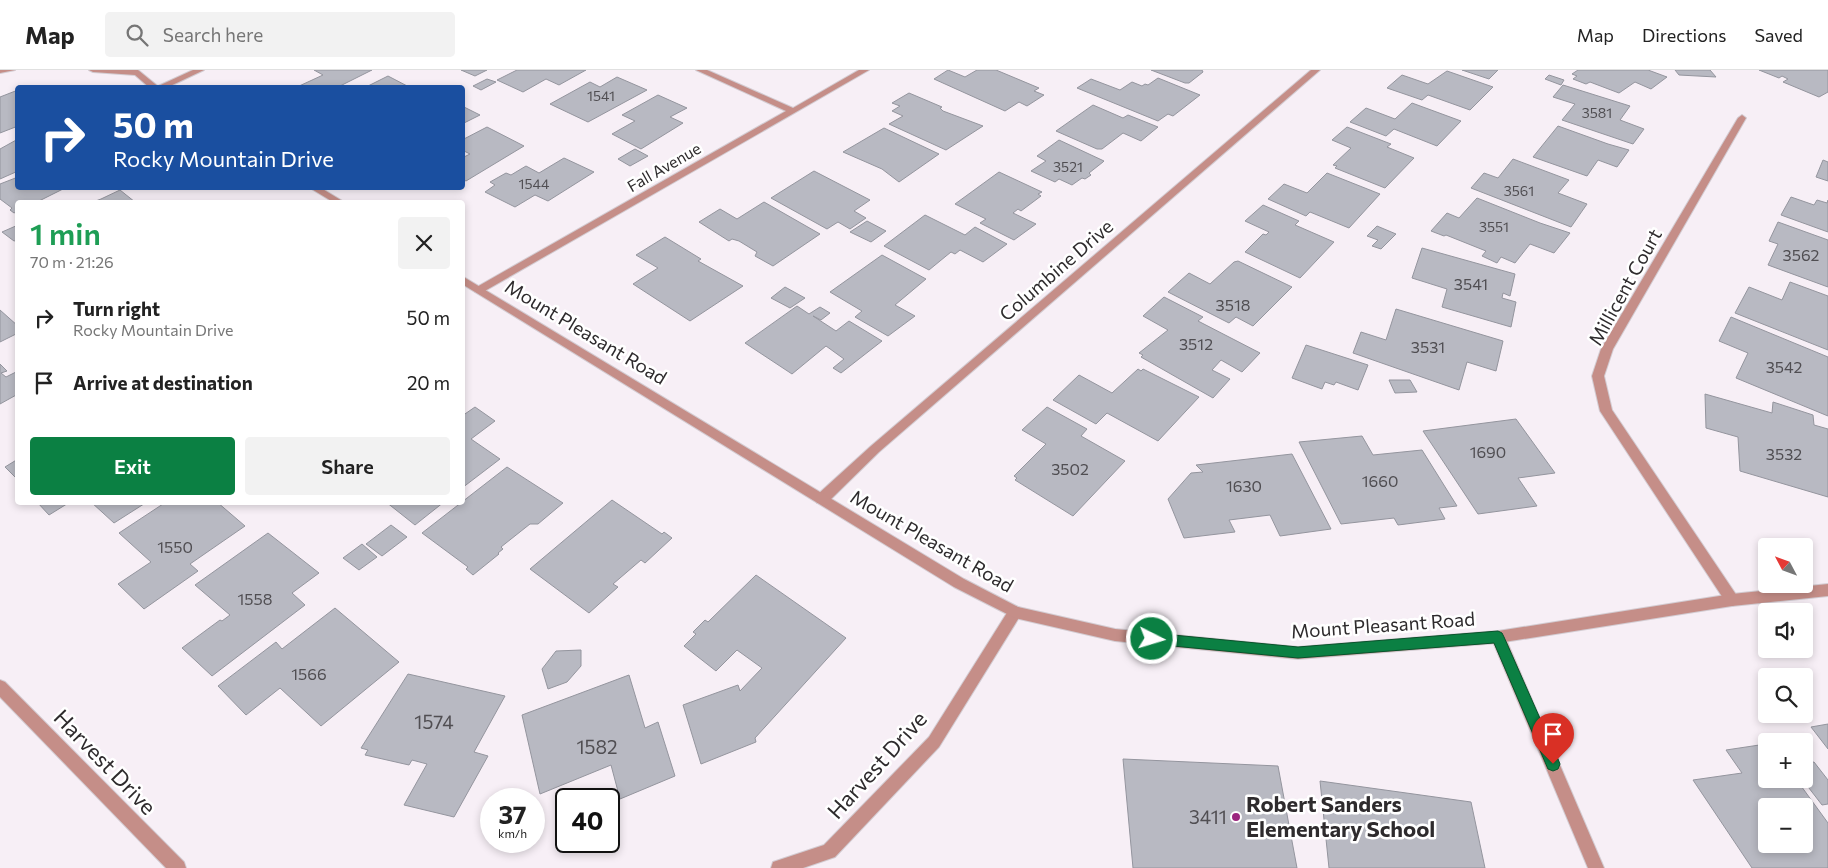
<!DOCTYPE html>
<html lang="en">
<head>
<meta charset="utf-8">
<style>
  :root { --surface:#fff; --page:#f2f2f2; --text:#222; --muted:#767676; --line:#e0e0e0; --accent:#0b8043 }
  body { margin:0; font-family:Commissioner,sans-serif; background:var(--page); color:var(--text); height:100vh; display:flex; flex-direction:column; font-size:19px; white-space:nowrap }
  * { box-sizing:border-box; margin:0 }
  p { font-size:16px; color:var(--muted) }
  .icon { flex:none; width:28px; height:28px; fill:none; stroke:currentColor; stroke-width:2; stroke-linecap:round; stroke-linejoin:round }
  .map { position:relative; flex:1; overflow:hidden }
  .details { position:absolute; left:15px; top:130px; width:450px; height:305px; display:flex; flex-direction:column; background:var(--surface); border-radius:5px; box-shadow:0 2px 8px #0003 }
  .details>* { flex:none }
  .top-card { position:absolute; left:15px; top:15px; width:450px; height:105px; border-radius:5px; box-shadow:0 2px 8px #0003; background:#1a4fa0; color:#fff; overflow:hidden }
  .needle { width:32px; rotate:311deg }
  .fabs { position:absolute; left:1758px; top:468px; display:grid; gap:10px }
  .fabs a { display:grid; place-items:center; width:55px; height:55px; border-radius:5px; background:var(--surface); box-shadow:0 2px 8px #0003; font-size:25px }
  .speed { position:absolute; left:480px; top:718px; display:flex; gap:10px; font-size:25px; font-weight:700; text-align:center }
  .speed>* { display:grid; place-content:center; width:65px; height:65px; border-radius:50%; background:var(--surface); box-shadow:0 2px 8px #0003; line-height:1 }
  .speed small { font-size:12px; font-weight:400 }
  .speed .limit { border:2px solid #111; border-radius:8px; background:#fff; color:#111 }
  .pin { position:absolute; display:grid; place-items:center; width:42px; height:42px; color:#fff; margin:-51px -21px; border-radius:50% 50% 50% 0; rotate:-45deg; box-shadow:0 0 5px #0007 }
  .pin .icon { rotate:45deg }
  .me { position:absolute; width:55px; margin:-28px; rotate:95deg; stroke-linejoin:round; filter:drop-shadow(0 0 4px #0008) }
  .turn { display:flex; align-items:center; gap:18px; height:105px; padding:0 15px; font-size:22px }
  .turn .icon { width:65px; height:65px; stroke-width:2.5 }
  .turn b { display:block; font-size:35px; line-height:42px }
  .round { display:grid; place-items:center; flex:none; width:52px; height:52px; border-radius:5px; background:var(--page) }
  .summary { display:flex; align-items:center; justify-content:space-between; height:85px; padding:0 15px }
  h1 { font-size:30px; font-weight:600; line-height:38px; color:#1e9e55 }
  .action { display:flex; gap:10px; margin-top:auto; padding:10px 15px }
  .action a { flex:1; height:58px; border-radius:5px; background:var(--accent); color:#fff; font-size:20px; font-weight:600; line-height:58px; text-align:center }
  .action a+a { background:var(--page); color:var(--text) }
  ul { padding:0; list-style:none }
  li { display:flex; align-items:center; gap:15px; height:65px; padding:0 15px }
  li div { flex:1 }
  li b { display:block; font-size:19px }
  li em { font-style:normal }
  header { display:flex; align-items:center; gap:30px; box-sizing:border-box; height:70px; padding:0 25px; background:var(--surface); border-bottom:1px solid var(--line) }
  header strong { font-size:24px }
  nav { display:flex; gap:28px; margin-inline-start:auto; font-size:18px }
  .search { width:350px; height:45px; background:var(--page); display:flex; align-items:center; gap:12px; box-sizing:border-box; padding:0 18px; border-radius:5px; color:var(--muted); font-size:19px }
  .map>svg:first-child { display:block }
  .building { fill:#b8b9c2; stroke:#94959e; fill-rule:evenodd }
  .lines { fill:none; stroke-linecap:round; stroke-linejoin:round }
  .service-casing { stroke:#d3ccd2; stroke-width:2 }
  .minor-casing { stroke:#d3ccd2; stroke-width:2 }
  .tertiary-casing { stroke:#d3ccd2; stroke-width:2 }
  .service { fill:#c58e88; fill-rule:evenodd }
  .minor { fill:#c58e88; fill-rule:evenodd }
  .tertiary { fill:#c58e88; fill-rule:evenodd }
  .route { fill:#0b8043; stroke:#07532c }
  .poi-dot { fill:#9b247e; stroke:#fff; stroke-width:2 }
  .labels { text-anchor:middle; stroke-width:5; stroke-linejoin:round; paint-order:stroke }
  .far-number-label { font-size:14px; fill:#504e52 }
  .far-street-label { font-size:16px; fill:#2e2b2d; stroke:#fff }
  .number-label { font-size:16px; fill:#504e52 }
  .street-label { font-size:19px; fill:#2e2b2d; stroke:#fff }
  .near-number-label { font-size:19px; fill:#504e52 }
  .near-street-label { font-size:22px; fill:#2e2b2d; stroke:#fff }
  .near-poi-label { font-size:22px; font-weight:bold; fill:#2e2b2d; stroke:#fff; text-anchor:start }
</style>
</head>
<body>
<header>
<strong>Map</strong>
<div class="search"><svg class="icon" aria-label="search" viewBox="0 0 24 24"><circle cx="10" cy="10" r="6"/><path d="M15 15l6 6"/></svg>Search here</div>
<nav><a>Map</a><a>Directions</a><a>Saved</a></nav>
</header>
<div class="map">
<svg width="1828" height="798" viewBox="0 0 1828 798">
  <rect width="100%" height="100%" fill="#f7eff6"/>
  <path class="building" d="M314 0H372L336 18 297 17 323 5Z
    M461 0H487L475 6Z
    M517 0H586L559 15 546 9 523 22 497 10Z
    M948 0 965 7 977 0H996L1039 18 1034 21 1044 25 1027 36 1019 32 1005 41 934 9Z
    M1151 0H1202L1203 2 1189 13H1185Z
    M1462 0H1498L1489 9Z
    M1578 0H1648L1667 7 1651 19 1635 12 1619 23 1590 12 1586 14 1573 9 1577 6 1572 4Z
    M1675 0H1710L1716 7 1679 5Z
    M1759 0H1828V22L1819 27 1783 12 1788 9 1782 6 1779 8Z
    M1447 1 1493 17 1470 40 1428 25 1422 30 1387 18 1402 5 1428 14Z
    M1549 5 1564 10 1561 15 1545 9Z
    M388 6 411 18H364Z
    M617 7 647 20 588 52 550 34 590 12 600 17Z
    M1158 8 1200 25 1173 46 1168 44 1158 51 1077 18 1091 9 1120 20 1132 12 1142 16 1145 14 1148 15Z
    M487 9 496 12 481 20 473 16Z
    M1563 15 1630 36 1620 50 1644 59 1633 74 1562 50 1575 34 1553 27Z
    M18 20V56L0 63V27Z
    M909 23 942 37 940 38 943 41 983 56 946 80 889 54 903 46 892 41 900 36 892 33Z
    M658 25 687 38 670 47 683 53 641 79 612 64 635 51 622 45Z
    M1412 33 1461 51 1437 76 1394 59 1386 66 1350 52 1366 38 1395 49Z
    M1093 35 1123 48 1128 45 1158 57 1141 71 1123 63 1102 79H1097L1056 61Z
    M462 36 480 45 462 54Z
    M1558 56 1608 74 1629 80 1617 97 1598 90 1587 106 1533 87Z
    M487 57 524 76 466 111 462 109V88L470 84 462 80V70Z
    M1347 57 1391 74 1387 77 1414 88 1385 118 1335 98 1337 96 1333 95 1351 78 1332 70Z
    M884 58 939 84 899 112 882 99 843 82Z
    M18 69V101L0 109V79Z
    M1059 70 1104 91 1103 92 1089 103 1091 105 1085 109 1082 108 1072 115 1059 109 1055 112 1031 101 1046 91 1037 86Z
    M635 79 648 86 630 96 618 89Z
    M564 88 594 102 548 131 535 125 515 137 485 122 495 115 490 112 506 103 511 105 526 96 539 103Z
    M1513 89 1569 110 1558 123 1587 134 1571 157 1471 118 1484 103 1498 108Z
    M1823 90 1828 92V111L1816 107Z
    M814 101 870 130 854 141 866 148 850 159 838 152 827 159 771 128Z
    M999 102 1042 122 1038 124 1041 126 1021 141 1018 139 1013 143 1036 154 1014 170 980 153 986 149 955 134Z
    M1327 103 1380 124 1349 158 1310 142 1306 146 1268 129 1284 114 1307 123Z
    M18 107V118H65L37 132H18V141L14 143 10 140 12 138 0 129V114Z
    M120 120 135 132H93L101 129Z
    M1791 127 1814 135 1817 130 1827 133 1828 130V162L1781 145Z
    M1477 128 1540 153 1570 163 1554 183 1530 174 1515 193 1501 187 1497 193 1482 186 1486 181 1446 165 1444 166 1431 161 1447 143 1459 148Z
    M764 132 820 164 773 196 755 186 757 182 739 171 732 169 729 171 699 152 720 139 737 149Z
    M1263 135 1299 151 1295 155 1334 172 1300 208 1245 182 1263 164 1266 165 1269 162 1245 151Z
    M925 145 965 165 975 157 1007 174 983 192 960 180 955 184 951 182 929 200 884 176Z
    M867 151 886 161 871 172 850 162Z
    M1778 152 1828 170V217L1768 195 1778 174 1769 171Z
    M18 155V170L14 171 2 162Z
    M1377 156 1396 164 1381 179 1372 176 1378 170 1367 166Z
    M665 167 701 189 698 191 743 216 690 251 633 214 658 198 636 185Z
    M1422 178 1515 204 1510 226 1503 223 1502 228 1516 232 1511 257 1442 237 1447 219 1412 208Z
    M882 185 926 209 895 235 915 246 888 266 855 247 862 241 830 222Z
    M1238 191 1292 217 1253 256 1236 247 1229 253 1168 222 1189 203 1210 214 1234 192Z
    M1790 212 1828 226V280L1735 243 1749 217 1782 230Z
    M785 217 805 228 790 238 771 228Z
    M1164 227 1203 247 1198 251 1260 283 1242 302 1221 290 1212 300 1230 309 1213 328 1141 287 1143 285 1139 283 1168 260 1143 246Z
    M797 236 809 244 820 237 830 243 821 250 813 246 836 261 849 251 882 271 841 303 833 298 844 289 826 276 792 304 745 273Z
    M1396 239 1503 271 1496 301 1467 292 1459 320 1353 283 1361 262 1386 270Z
    M0 240 18 256V263L0 272Z
    M1731 247 1828 287V346L1736 308 1748 283 1719 271Z
    M1306 275 1368 295 1358 320 1336 312 1334 315 1325 312 1322 319 1292 308Z
    M0 294 7 301 1 303 6 307 18 301V324L0 334Z
    M1138 299 1141 301 1143 299 1199 327 1158 371 1107 343 1096 354 1053 330 1079 305 1112 323Z
    M1389 310H1410L1417 322 1395 323Z
    M1705 324 1772 343 1773 332 1813 345 1814 355 1828 359V427L1740 401 1738 367 1706 358Z
    M475 337 495 351 471 369 500 389 462 418V346Z
    M1047 337 1087 359 1081 366 1125 391 1073 446 1015 410 1017 408 1014 406 1046 374 1022 360Z
    M1516 349 1555 403 1518 408 1537 436 1478 444 1423 361Z
    M1362 366 1373 385 1422 380 1457 436 1439 438 1445 449 1398 455 1394 448 1341 454 1299 372Z
    M1292 384 1331 459 1280 466 1270 445 1229 450 1235 462 1184 468 1168 429 1191 403 1203 402 1196 395Z
    M18 389V410L5 397Z
    M507 397 563 433 538 454H530L501 477 503 479 498 483 499 484 473 505 466 499 468 497 422 463Z
    M612 430 662 464 664 462 672 468 645 493 641 490 613 514 618 517 589 543 530 499Z
    M37 432H70L49 445Z
    M91 432H147L114 453Z
    M166 432H217L245 456 190 494 198 501 144 539 118 514 151 492 119 463Z
    M386 432H444L415 455Z
    M391 455 407 467 382 486 366 474Z
    M268 463 319 503 292 523 305 535 212 606 182 578 220 550 222 551 230 545 195 515Z
    M362 474 377 487 359 500 343 488Z
    M756 505 846 568 755 668 756 672 701 694 683 635 738 615 740 621 762 598 737 580 716 601 684 576 696 564 693 562 705 550 708 552Z
    M335 538 399 592 321 656 280 618 246 645 218 616 276 572 282 579Z
    M581 580V596L567 612 548 619 542 599 556 581Z
    M408 604 505 626 474 682 488 686 454 747 404 735 427 694 412 690 409 695 365 685 368 680 361 678Z
    M629 605 645 658 658 652 675 706 620 729 611 695 540 724 522 645Z
    M1828 654V679L1811 657Z
    M1766 674V709H1796L1828 753V798H1752L1693 710 1742 703 1726 680ZM1766 736H1804V774H1766Z
    M1123 689 1278 696 1297 798H1133Z
    M1814 692 1828 710V734L1822 735 1802 709H1804V694Z
    M1320 711 1471 732 1485 798H1329Z"/>
  <g class="lines">
    <defs>
      <path id="service" d="M193 0H204L166 18H154Z"/>
      <path id="minor" d="M696 0H707L793 38 859 0H869L483 222H475V218L786 41Z
        M1311 0H1320L879 382 827 433H817L816 429 817 425 871 376Z
        M1742 45 1746 48 1613 279 1604 306 1612 340 1737 526 1739 530 1737 534 1732 536 1727 534 1600 341 1592 306 1601 279 1738 48Z
        M1015 536 1020 538 1022 542 1020 546 939 677 835 787 803 798H771L773 792 824 775 929 667 1010 538Z
        M1498 561 1503 563 1505 567 1604 798H1588L1491 567 1493 563Z
        M0 610 5 612 184 792 186 798H166L0 627Z"/>
      <path id="tertiary" d="M0 0H15L0 3Z
        M89 0H138L160 18H150L135 5 93 2Z
        M310 118H321L344 132H333Z
        M462 206 964 509 1018 537 1115 559 1298 577 1498 561 1732 524 1828 514V526L1732 536 1498 573 1298 589 1115 571 1015 548 954 517 462 214Z"/>
    </defs>
    <use href="#service" class="service-casing"/>
    <use href="#minor" class="minor-casing"/>
    <use href="#tertiary" class="tertiary-casing"/>
    <use href="#service" class="service"/>
    <use href="#minor" class="minor"/>
    <use href="#tertiary" class="tertiary"/>
  </g>
  <path class="route" d="M1498 561 1502 563 1504 567 1558 689 1560 694 1558 699 1553 701 1548 699 1494 573 1298 588 1152 574 1147 573 1145 569 1147 565 1152 563 1298 577Z"/>
  <circle class="poi-dot" cx="1236" cy="747" r="5"/>
  <g class="labels">
    <g class="far-number-label">
      <text x="601" y="31">1541</text>
      <text x="1597" y="48">3581</text>
      <text x="1068" y="102">3521</text>
      <text x="534" y="119">1544</text>
      <text x="1519" y="126">3561</text>
      <text x="1494" y="162">3551</text>
    </g>
    <g class="far-street-label">
      <text transform="translate(664 97) rotate(-30)" y="6">Fall Avenue</text>
    </g>
    <g class="number-label">
      <text x="1801" y="191">3562</text>
      <text x="1471" y="220">3541</text>
      <text x="1233" y="241">3518</text>
      <text x="1196" y="280">3512</text>
      <text x="1428" y="283">3531</text>
      <text x="1784" y="303">3542</text>
      <text x="1488" y="388">1690</text>
      <text x="1784" y="390">3532</text>
      <text x="1070" y="405">3502</text>
      <text x="1380" y="417">1660</text>
      <text x="1244" y="422">1630</text>
      <text x="175" y="483">1550</text>
      <text x="255" y="535">1558</text>
      <text x="309" y="610">1566</text>
    </g>
    <g class="street-label">
      <text transform="translate(1056 200) rotate(-41)" y="7">Columbine Drive</text>
      <text transform="translate(1625 217) rotate(-61)" y="7">Millicent Court</text>
      <text transform="translate(586 262) rotate(31)" y="7">Mount Pleasant Road</text>
      <text transform="translate(932 471) rotate(30)" y="7">Mount Pleasant Road</text>
      <text transform="translate(1383 555) rotate(-4)" y="7">Mount Pleasant Road</text>
    </g>
    <g class="near-number-label">
      <text x="434" y="659">1574</text>
      <text x="597" y="684">1582</text>
      <text x="1208" y="754">3411</text>
    </g>
    <g class="near-street-label">
      <text transform="translate(105 692) rotate(46)" y="8">Harvest Drive</text>
      <text transform="translate(877 695) rotate(-48)" y="8">Harvest Drive</text>
    </g>
    <g class="near-poi-label">
      <text x="1246" y="742">Robert Sanders<tspan x="1246" dy="25">Elementary School</tspan></text>
    </g>
  </g>
</svg>
<div class="fabs">
<a><svg class="needle" viewBox="-14 -14 28 28"><path d="M0-13l5 13h-10z" fill="#e53935"/><path d="M0 13l5-13h-10z" fill="#767676"/></svg></a>
<a><svg class="icon" aria-label="sound" viewBox="0 0 24 24"><path d="M4 9h4l5-4v14l-5-4H4zM17 9q2 3 0 6"/></svg></a>
<a><svg class="icon" aria-label="search" viewBox="0 0 24 24"><circle cx="10" cy="10" r="6"/><path d="M15 15l6 6"/></svg></a>
<a>+</a>
<a>−</a>
</div>
<div class="speed"><div>37<small>km/h</small></div><div class="limit">40</div></div>
<div class="pin" style="left:1553px;top:694px;background:#d93025"><svg class="icon" aria-label="arrive" viewBox="0 0 24 24"><path d="M6 21V4h12l-3 4 3 4H6"/></svg></div>
<svg class="me" style="left:1152px;top:569px" viewBox="-20 -20 40 40"><circle r="17" fill="#0b8043" stroke="#fff" stroke-width="3"/><path d="M0-11L8 9 0 5-8 9z" fill="#fff"/></svg>
<div class="top-card">
<div class="turn"><svg class="icon" aria-label="right" viewBox="0 0 24 24"><path d="M7 20v-9h11M14 6l5 5-5 5"/></svg><div><b>50 m</b>Rocky Mountain Drive</div></div>
</div>
<section class="details">
<div class="summary"><div><h1>1 min</h1><p>70 m · 21:26</p></div><a class="round"><svg class="icon" aria-label="close" viewBox="0 0 24 24"><path d="M6 6l12 12M18 6L6 18"/></svg></a></div>
<ul>
<li><svg class="icon" aria-label="right" viewBox="0 0 24 24"><path d="M7 20v-9h11M14 6l5 5-5 5"/></svg><div><b>Turn right</b><p>Rocky Mountain Drive</p></div><em>50 m</em></li>
<li><svg class="icon" aria-label="arrive" viewBox="0 0 24 24"><path d="M6 21V4h12l-3 4 3 4H6"/></svg><div><b>Arrive at destination</b></div><em>20 m</em></li>
</ul>
<div class="action"><a>Exit</a><a>Share</a></div>
</section>
</div>
</body>
</html>
